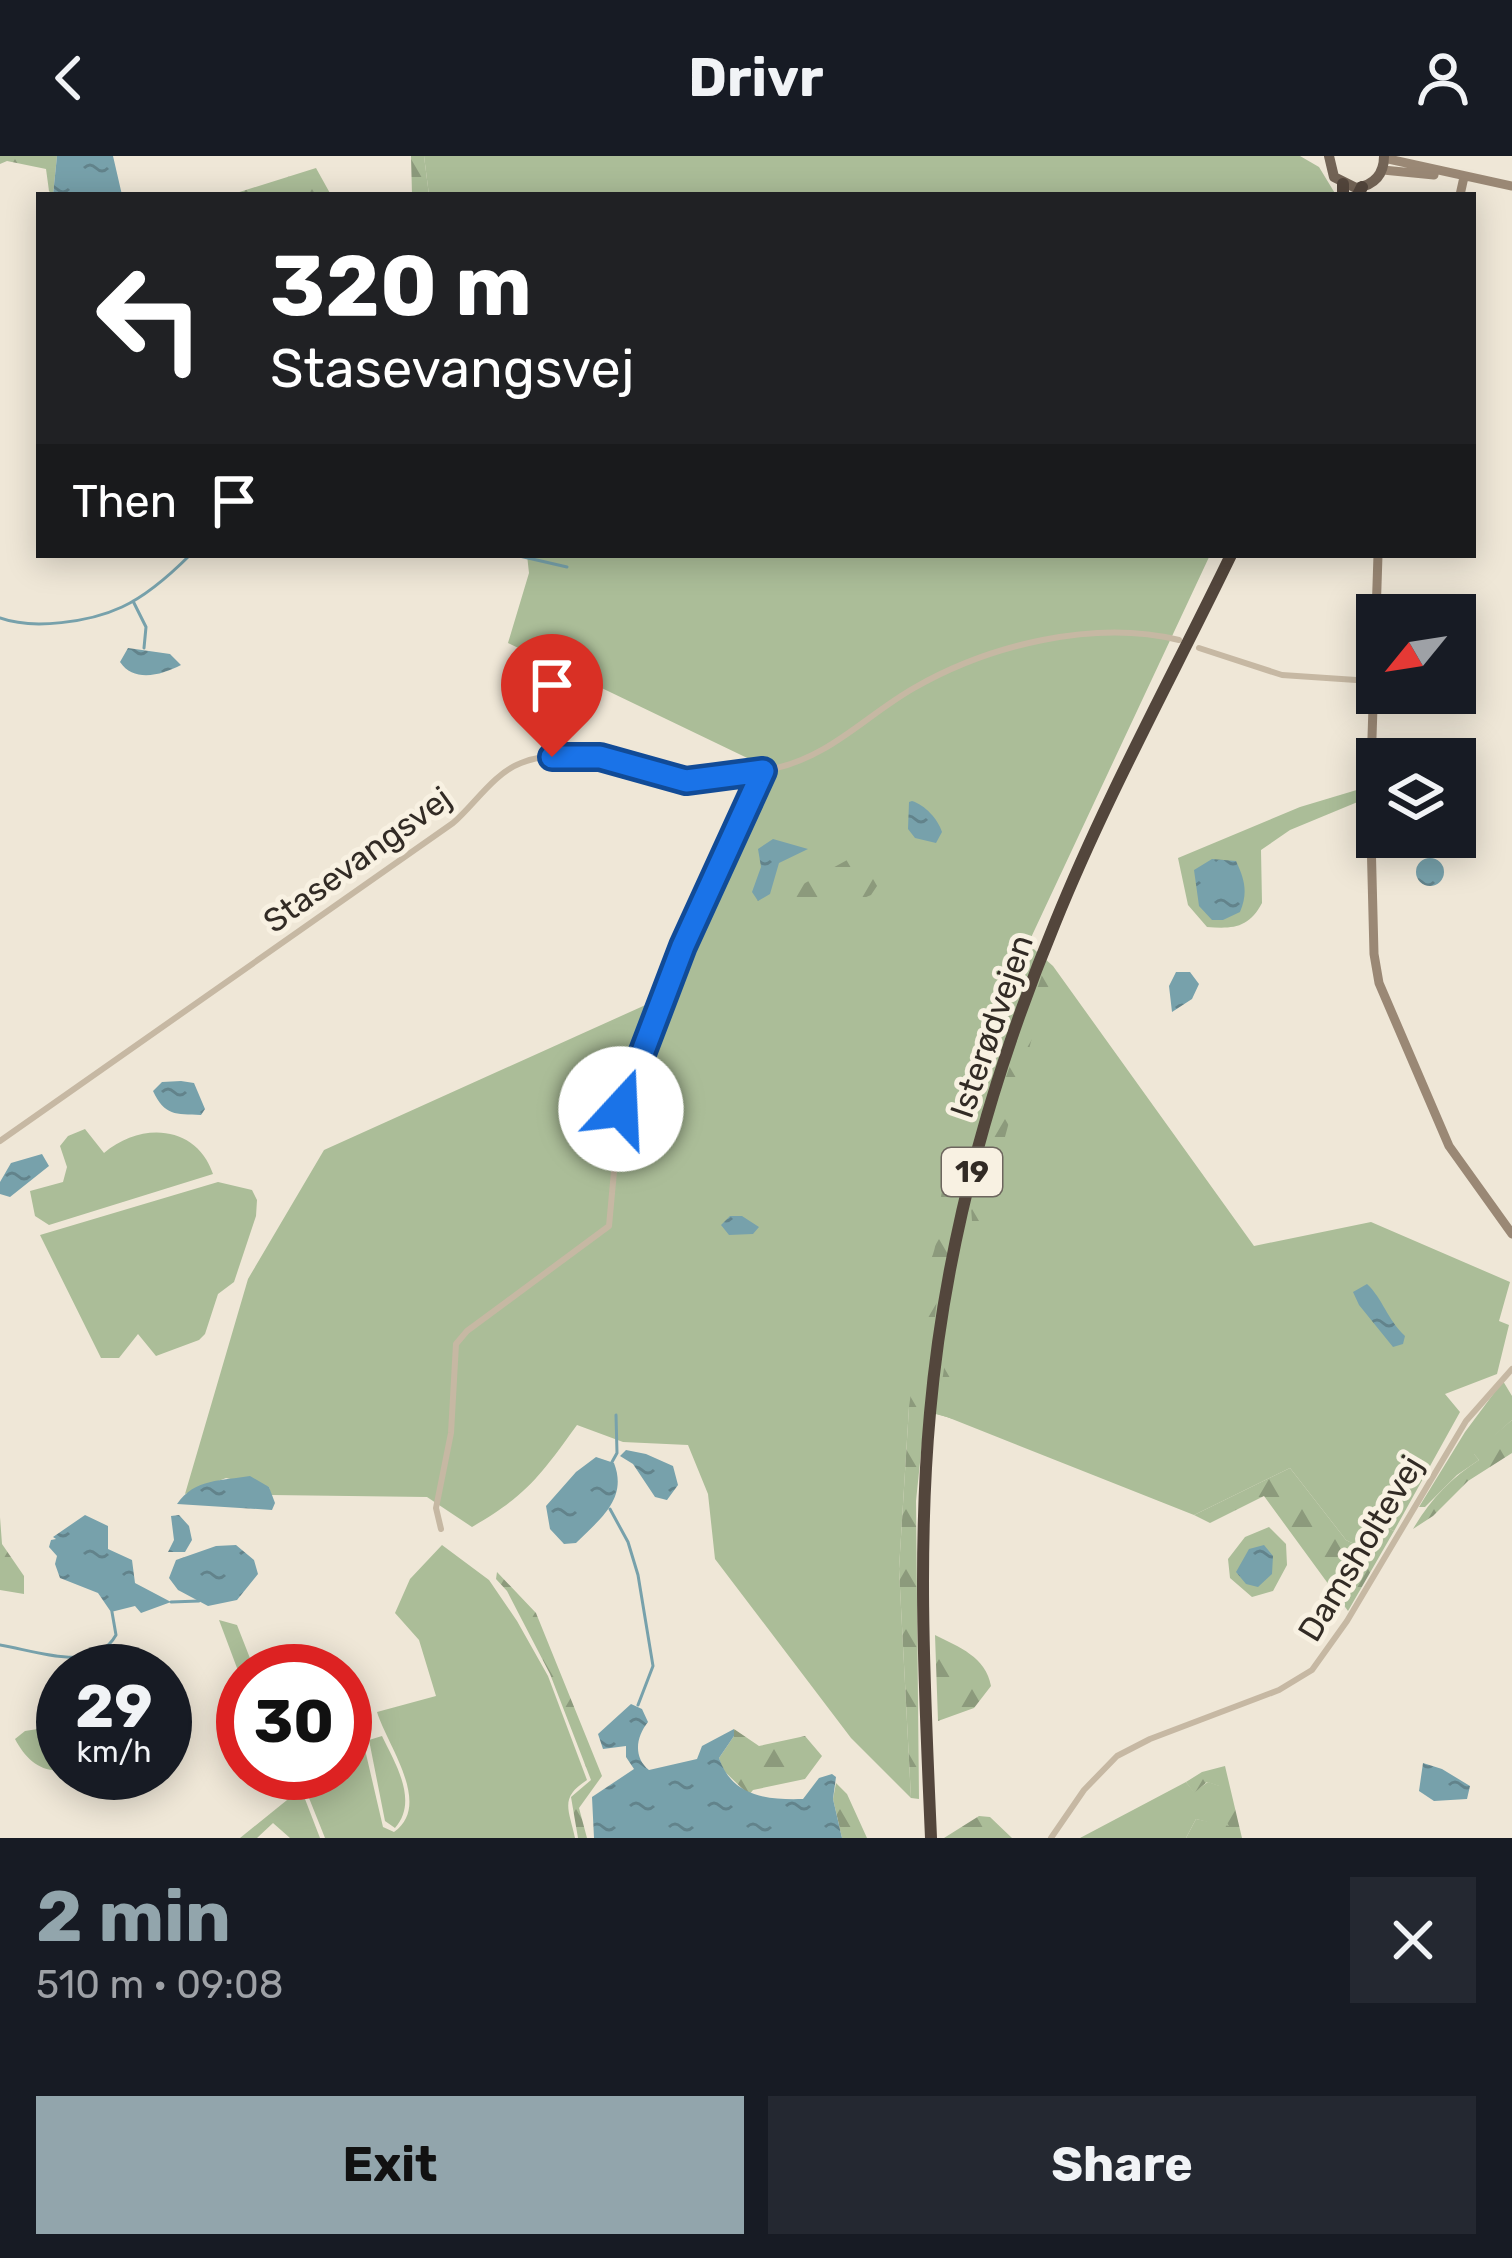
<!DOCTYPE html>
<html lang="en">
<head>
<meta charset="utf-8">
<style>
  :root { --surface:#171b24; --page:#242831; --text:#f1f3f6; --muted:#9ea1a6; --accent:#92a5ac }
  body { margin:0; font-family:Rubik,sans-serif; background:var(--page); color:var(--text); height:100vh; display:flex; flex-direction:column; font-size:45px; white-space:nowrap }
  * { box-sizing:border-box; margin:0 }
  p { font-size:39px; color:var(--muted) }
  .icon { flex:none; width:66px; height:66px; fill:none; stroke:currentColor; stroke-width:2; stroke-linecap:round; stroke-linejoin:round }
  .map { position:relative; height:1682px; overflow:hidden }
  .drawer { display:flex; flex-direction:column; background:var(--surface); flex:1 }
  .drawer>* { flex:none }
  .top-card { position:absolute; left:36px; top:36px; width:1440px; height:366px; border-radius:0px; box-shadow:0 6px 30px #0003; background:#202124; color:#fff; overflow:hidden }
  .needle { width:78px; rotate:240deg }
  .tools { position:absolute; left:1356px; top:438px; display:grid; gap:24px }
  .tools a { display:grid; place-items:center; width:120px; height:120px; border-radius:0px; background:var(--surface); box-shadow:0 6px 30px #0003; font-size:60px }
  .speed { position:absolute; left:36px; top:1488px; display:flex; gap:24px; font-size:60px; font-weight:700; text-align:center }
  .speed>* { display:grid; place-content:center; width:156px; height:156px; border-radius:50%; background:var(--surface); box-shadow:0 6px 30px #0003; line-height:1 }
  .speed small { font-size:30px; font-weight:400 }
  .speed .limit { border:18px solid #d22; background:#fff; color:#111 }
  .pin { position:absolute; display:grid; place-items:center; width:102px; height:102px; color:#fff; margin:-123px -51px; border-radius:50% 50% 50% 0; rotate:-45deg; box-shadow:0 0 12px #0007 }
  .pin .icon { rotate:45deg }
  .me { position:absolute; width:132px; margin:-66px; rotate:20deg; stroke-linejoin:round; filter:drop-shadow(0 0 9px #0008) }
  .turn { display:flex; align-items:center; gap:42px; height:252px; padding:0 36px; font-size:54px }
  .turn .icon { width:156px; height:156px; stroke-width:2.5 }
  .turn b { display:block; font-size:84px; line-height:102px }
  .then { display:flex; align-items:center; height:114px; padding:0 36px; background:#0003; gap:24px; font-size:45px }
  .round { display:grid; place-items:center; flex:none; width:126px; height:126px; border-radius:0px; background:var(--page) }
  .head { display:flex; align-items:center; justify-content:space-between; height:204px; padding:0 36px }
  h1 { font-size:72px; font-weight:700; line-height:90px; color:var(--accent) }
  .primary-button { display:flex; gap:24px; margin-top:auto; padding:24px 36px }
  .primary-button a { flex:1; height:138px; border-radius:0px; background:var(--accent); color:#111; font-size:48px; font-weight:700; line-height:138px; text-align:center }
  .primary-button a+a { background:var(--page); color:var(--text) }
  header { display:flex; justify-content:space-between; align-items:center; height:156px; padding:0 36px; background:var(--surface); font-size:54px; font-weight:700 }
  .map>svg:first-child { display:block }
  .grass { fill:#abbd98 }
  .forest { fill:url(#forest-firs) }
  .water { fill:url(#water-ripples) }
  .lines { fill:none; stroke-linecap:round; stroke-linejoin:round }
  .stream { stroke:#77a1ab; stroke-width:3 }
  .street { stroke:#c6b8a3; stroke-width:6 }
  .secondary { stroke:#9a8875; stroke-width:9 }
  .primary { stroke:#736456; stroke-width:10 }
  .highway { stroke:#53463c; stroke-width:12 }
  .route-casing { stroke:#114b97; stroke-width:30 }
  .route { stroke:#1a73e8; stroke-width:21 }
  .labels { text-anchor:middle; stroke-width:10; stroke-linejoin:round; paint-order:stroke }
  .shield { fill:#f8f1e2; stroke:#6d665e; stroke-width:3 }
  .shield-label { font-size:30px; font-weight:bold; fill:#322b25 }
  .street-label { font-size:33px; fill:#322b25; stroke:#f8f1e2 }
</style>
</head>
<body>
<header><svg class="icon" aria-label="back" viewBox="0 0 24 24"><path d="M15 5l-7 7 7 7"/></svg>Drivr<svg class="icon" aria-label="person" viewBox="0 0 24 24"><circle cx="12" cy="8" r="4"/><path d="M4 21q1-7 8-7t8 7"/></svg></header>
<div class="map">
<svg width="1512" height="1682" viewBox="0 0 1512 1682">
  <defs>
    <pattern id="forest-firs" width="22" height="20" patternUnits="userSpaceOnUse" patternTransform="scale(3)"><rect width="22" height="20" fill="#abbd98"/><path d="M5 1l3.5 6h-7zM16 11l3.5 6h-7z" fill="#8c9a7c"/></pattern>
    <pattern id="water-ripples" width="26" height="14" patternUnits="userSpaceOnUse" patternTransform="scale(3)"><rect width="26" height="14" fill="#77a1ab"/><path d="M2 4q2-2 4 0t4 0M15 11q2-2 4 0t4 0" fill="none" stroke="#62838b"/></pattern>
  </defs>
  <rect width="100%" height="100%" fill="#efe7d7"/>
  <path class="grass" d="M424 0H1300L1319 11 1336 39H429Z
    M527 399H1210L1028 788 1053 810 1254 1090 1371 1066 1510 1126 1499 1165 1509 1169 1497 1218 1445 1238 1460 1256 1394 1375 1383 1370C1368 1378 1365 1396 1346 1384L1290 1312 1194 1359 947 1261 909 1251 899 1413 911 1642 851 1582 715 1403 708 1338 688 1289 623 1286 577 1269C540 1320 527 1339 472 1371L427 1341 271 1339 269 1331 226 1322 185 1338 248 1123 324 994 661 842 766 611 508 487 529 417Z
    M1360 633V645L1290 674 1261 694 1262 747C1249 772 1233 773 1207 771L1188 749 1178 702 1300 651Z
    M85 973 104 997C141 965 197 969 213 1018L49 1069 35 1060 30 1035 63 1026 67 1011 60 990 68 980Z
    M218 1026 252 1034 257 1044 256 1060 234 1126 218 1138 205 1178 199 1184 156 1200 138 1178 119 1202H101L40 1079Z
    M1503 1225 1512 1240V1264L1474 1298 1479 1304 1457 1319 1425 1351H1419L1465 1276Z
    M1269 1371 1286 1388 1287 1409 1273 1435 1252 1441 1230 1422 1228 1403 1245 1381Z
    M442 1389 489 1424 517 1465 548 1520 587 1624C559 1642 569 1653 575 1682H325L299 1617H345V1570L360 1572 383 1671 394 1676C433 1649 387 1589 377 1556L436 1540 419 1484 395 1457 410 1423Z
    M219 1464 237 1469 255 1515H243V1528Z
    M63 1569V1614C40 1617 25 1602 15 1583L25 1575Z
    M382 1580C395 1607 419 1645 395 1672L385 1665 369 1584Z
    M282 1617H295L320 1682H290L273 1667 257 1682H240L292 1640Z
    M1186 1626 1194 1636 1208 1626 1220 1630 1230 1672 1196 1663 1186 1682H1080Z"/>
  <path class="forest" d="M0 0H57L53 39 49 35 46 13 7 5 0 8Z
    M411 0H424L429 39H412Z
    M316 12 331 39H230Z
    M849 703H895L871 739 785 775V758L774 744Z
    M1033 786 966 1001 944 1117 937 1122 927 1111C941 1090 937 1056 943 1030 963 948 983 869 1019 792Z
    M1042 819 1053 834 1035 871 982 1065H972L971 1051 1006 921Z
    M962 1134 964 1140 953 1263 937 1258 956 1135Z
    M932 1135 937 1142 916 1345 919 1643 911 1642 899 1413 909 1251 925 1139Z
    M1512 1264V1297L1468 1325 1433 1360 1413 1373C1430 1344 1451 1322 1479 1304L1473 1297Z
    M1290 1312 1346 1384C1365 1396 1368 1378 1383 1370L1394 1375 1348 1455 1264 1340 1210 1367 1194 1359Z
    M0 1361 2 1388 24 1420V1438L0 1434Z
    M497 1416 536 1457 602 1620 579 1652 587 1682H578L571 1641 591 1624 550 1518 507 1435 496 1423Z
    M935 1479C959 1491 986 1501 991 1530L974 1552 938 1565Z
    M734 1573 759 1590 805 1580 822 1600 805 1623 753 1634 749 1639 723 1614 719 1602 734 1580Z
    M1225 1610 1242 1682H1186L1196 1663 1229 1670 1214 1646 1219 1630 1207 1626 1194 1637 1186 1626 1202 1616Z
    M836 1627 847 1638 867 1682H842L833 1643Z
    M979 1660 990 1661 1012 1682H944Z"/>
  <path class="water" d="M57 0H113L122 39H53Z
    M128 492 170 498 181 509C162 519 134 527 120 506Z
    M912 645C925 649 938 663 942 676L936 687 915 682 908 673 909 646Z
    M773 683 808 693 779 707 770 738 758 745 752 736 761 711 758 693Z
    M1416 716a14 14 0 1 1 28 0a14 14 0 1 1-28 0Z
    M1212 703 1236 705C1245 724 1248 737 1240 756L1223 764H1212L1199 750 1194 714Z
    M1176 816H1190L1199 828 1192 843 1172 856 1169 830Z
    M181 925 194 927 205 953 201 959C175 958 165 960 153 935L162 926Z
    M42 998 49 1010 10 1041 0 1038V1026L11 1007Z
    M730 1060H742L759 1071 753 1078 729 1079 721 1069Z
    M1367 1128C1383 1143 1387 1163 1405 1180L1403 1188 1393 1191 1359 1149 1353 1136Z
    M626 1294 646 1298 673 1310 678 1329 667 1344 655 1341 633 1308 620 1300Z
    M596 1301 614 1307C628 1343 600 1363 576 1387L564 1388 550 1373 546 1350 576 1316Z
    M250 1320 269 1331 275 1347 272 1354 177 1348C195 1322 222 1325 250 1320Z
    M85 1359 108 1370V1393L132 1404 135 1427 171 1446 141 1457 135 1450 111 1456 98 1437 60 1422 55 1408 57 1400 49 1391 51 1384 56 1383 53 1381Z
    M179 1359 189 1370 192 1384 185 1396H168L174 1384 171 1360Z
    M236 1389 254 1404 258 1418 237 1444 208 1450 178 1434 169 1422 176 1404 216 1390Z
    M1264 1389 1273 1400 1272 1418 1258 1431 1246 1428 1236 1416 1249 1393Z
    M631 1548 642 1553 648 1566C636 1581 633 1601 649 1614L697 1603 702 1590 734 1573V1580L719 1602C732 1641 768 1644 803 1643L819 1622 832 1618 836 1621 833 1643 842 1682H594L592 1641 634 1613 626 1601V1590L603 1593 598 1578Z
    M1423 1607 1442 1613 1470 1630 1467 1643 1434 1645 1419 1635Z"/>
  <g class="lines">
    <path class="stream" d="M515 399 567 411
      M133 445 146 471 144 492
      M0 462C33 474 90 466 122 451 146 440 171 418 190 399
      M612 1306 617 1297 616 1259
      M610 1353 628 1386 638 1419 653 1510 638 1549
      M171 1446 199 1445
      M0 1489C37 1495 94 1518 116 1479L112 1456"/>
    <path class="street" d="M1199 492 1282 519 1371 525
      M0 985 453 667C474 649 494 617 521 607 559 592 609 602 647 614 658 617 669 624 682 625 705 626 749 618 772 613 830 601 865 560 914 532 989 489 1094 463 1179 484
      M441 1373 436 1352 451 1277 456 1188 467 1175 609 1070 619 961 634 915 683 791 763 615
      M1051 1682 1084 1634 1117 1600 1150 1583 1279 1534 1312 1514 1347 1465 1466 1265 1512 1213"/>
    <path class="secondary" d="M1384 2 1512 30
      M1383 14 1434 19
      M1460 39 1464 21
      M1378 399 1370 642 1374 798 1379 827 1449 990 1512 1078"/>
    <path class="primary" d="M1329 0 1334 21 1356 32C1375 29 1384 18 1384 0"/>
    <path class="highway" d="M1343 28V39
      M1358 39 1362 31
      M931 1682C925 1540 917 1399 930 1257 945 1089 991 922 1055 767 1106 641 1172 521 1231 399"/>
  </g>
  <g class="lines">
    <defs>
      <path id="route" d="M552 601H600L686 625 763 615 683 790 621 953"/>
    </defs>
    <use href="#route" class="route-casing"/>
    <use href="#route" class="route"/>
  </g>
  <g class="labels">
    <rect class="shield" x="942" y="992" width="60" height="48" rx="9"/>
    <g class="shield-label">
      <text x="972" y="1026">19</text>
    </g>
    <g class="street-label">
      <text transform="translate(357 703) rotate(-36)" y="12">Stasevangsvej</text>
      <text transform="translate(991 870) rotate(-71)" y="12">Isterødvejen</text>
      <text transform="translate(1360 1392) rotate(-59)" y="12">Damsholtevej</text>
    </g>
  </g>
</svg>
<div class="tools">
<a><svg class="needle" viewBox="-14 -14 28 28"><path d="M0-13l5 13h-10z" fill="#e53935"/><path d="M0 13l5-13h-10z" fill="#9ea1a6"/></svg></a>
<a><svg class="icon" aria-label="layers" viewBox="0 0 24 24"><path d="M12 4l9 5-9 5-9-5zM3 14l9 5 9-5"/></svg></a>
</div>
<div class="speed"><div>29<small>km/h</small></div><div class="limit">30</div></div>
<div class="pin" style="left:552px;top:601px;background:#d93025"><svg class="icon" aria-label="arrive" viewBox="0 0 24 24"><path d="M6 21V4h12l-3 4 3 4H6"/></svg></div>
<svg class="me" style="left:621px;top:953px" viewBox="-20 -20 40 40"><circle r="19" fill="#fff"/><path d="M0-13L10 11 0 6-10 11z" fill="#1a73e8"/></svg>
<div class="top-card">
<div class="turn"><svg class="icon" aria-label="left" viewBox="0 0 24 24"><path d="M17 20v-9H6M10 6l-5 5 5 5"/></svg><div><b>320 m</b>Stasevangsvej</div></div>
<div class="then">Then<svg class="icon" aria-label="arrive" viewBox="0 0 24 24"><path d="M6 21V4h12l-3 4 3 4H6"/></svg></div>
</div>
</div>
<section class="drawer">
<div class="head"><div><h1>2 min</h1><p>510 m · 09:08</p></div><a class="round"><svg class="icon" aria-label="close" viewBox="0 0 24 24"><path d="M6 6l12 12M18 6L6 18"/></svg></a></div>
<div class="primary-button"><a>Exit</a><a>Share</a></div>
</section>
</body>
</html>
